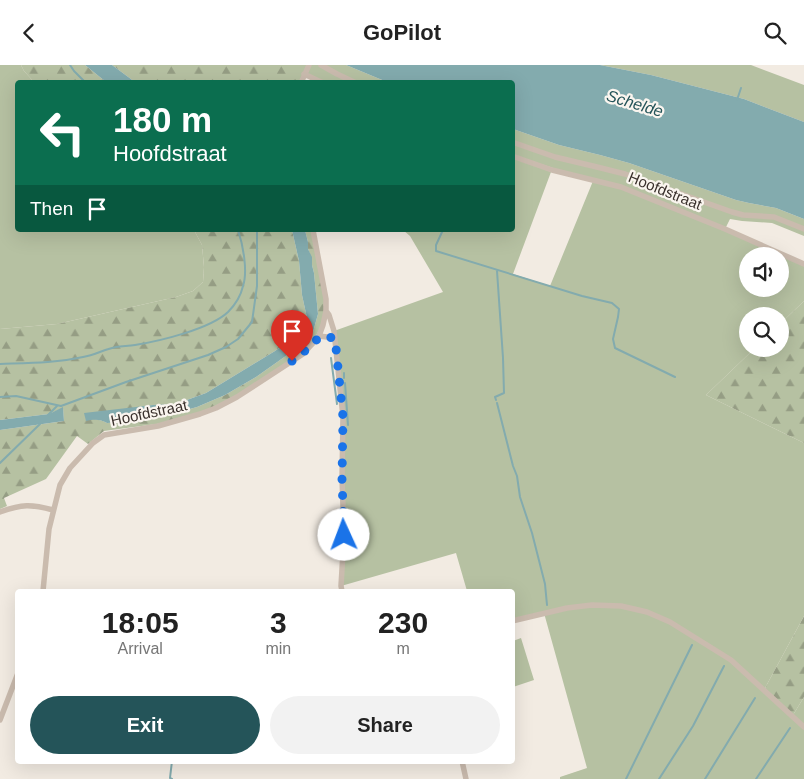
<!DOCTYPE html>
<html lang="en">
<head>
<meta charset="utf-8">
<style>
  :root { --surface:#fff; --page:#f2f2f2; --text:#222; --muted:#767676; --accent:#245459 }
  body { margin:0; font-family:Helvetica,sans-serif; background:var(--page); color:var(--text); height:100vh; display:flex; flex-direction:column; font-size:19px; white-space:nowrap }
  * { box-sizing:border-box; margin:0 }
  p { font-size:16px; color:var(--muted) }
  .icon { flex:none; width:28px; height:28px; fill:none; stroke:currentColor; stroke-width:2; stroke-linecap:round; stroke-linejoin:round }
  .map { position:relative; flex:1; overflow:hidden }
  .panel { position:absolute; left:15px; top:524px; width:500px; height:175px; display:flex; flex-direction:column; background:var(--surface); border-radius:5px; box-shadow:0 5px 20px #0002 }
  .panel>* { flex:none }
  .hud { position:absolute; left:15px; top:15px; width:500px; height:152px; border-radius:5px; box-shadow:0 5px 20px #0002; background:#0b6e4f; color:#fff; overflow:hidden }
  .buttons { position:absolute; left:739px; top:182px; display:grid; gap:10px }
  .buttons a { display:grid; place-items:center; width:50px; height:50px; border-radius:50%; background:var(--surface); box-shadow:0 5px 20px #0002; font-size:25px }
  .pin { position:absolute; display:grid; place-items:center; width:42px; height:42px; color:#fff; margin:-51px -21px; border-radius:50% 50% 50% 0; rotate:-45deg; box-shadow:0 0 5px #0007 }
  .pin .icon { rotate:45deg }
  .me { position:absolute; width:55px; margin:-28px; rotate:358deg; stroke-linejoin:round; filter:drop-shadow(0 0 4px #0008) }
  .turn { display:flex; align-items:center; gap:18px; height:105px; padding:0 15px; font-size:22px }
  .turn .icon { width:65px; height:65px; stroke-width:2.5 }
  .turn b { display:block; font-size:35px; line-height:42px }
  .then { display:flex; align-items:center; height:48px; padding:0 15px; background:#0003; gap:10px; font-size:19px }
  .eta { display:flex; justify-content:space-evenly; align-items:center; height:85px; text-align:center }
  .eta b { font-size:30px; font-weight:700; line-height:35px }
  .action { display:flex; gap:10px; margin-top:auto; padding:10px 15px }
  .action a { flex:1; height:58px; border-radius:30px; background:var(--accent); color:#fff; font-size:20px; font-weight:700; line-height:58px; text-align:center }
  .action a+a { background:var(--page); color:var(--text) }
  header { display:flex; justify-content:space-between; align-items:center; height:65px; padding:0 15px; background:var(--surface); font-size:22px; font-weight:700 }
  .map>svg:first-child { display:block }
  .green { fill:#b6c1a2; fill-rule:evenodd }
  .forest { fill:url(#forest-firs) }
  .water { fill:#83abae }
  .lines { fill:none; stroke-linecap:round; stroke-linejoin:round }
  .stream { stroke:#83abae; stroke-width:2 }
  .minor { stroke:#cabbae; stroke-width:5.5 }
  .route { stroke:#1a73e8; stroke-width:9; stroke-dasharray:0 16.2 }
  .labels { text-anchor:middle; stroke-width:4.5; stroke-linejoin:round; paint-order:stroke }
  .street-label { font-size:15px; fill:#39302c; stroke:#faf5ef }
  .water-label { font-size:16px; font-style:italic; fill:#245459; stroke:#faf5ef }
</style>
</head>
<body>
<header><svg class="icon" aria-label="back" viewBox="0 0 24 24"><path d="M15 5l-7 7 7 7"/></svg>GoPilot<svg class="icon" aria-label="search" viewBox="0 0 24 24"><circle cx="10" cy="10" r="6"/><path d="M15 15l6 6"/></svg></header>
<div class="map">
<svg width="804" height="714" viewBox="0 0 804 714">
  <defs>
    <pattern id="forest-firs" width="22" height="20" patternUnits="userSpaceOnUse" patternTransform="scale(1.25)"><rect width="22" height="20" fill="#b6c1a2"/><path d="M5 1l3.5 6h-7zM16 11l3.5 6h-7z" fill="#959d84"/></pattern>
  </defs>
  <rect width="100%" height="100%" fill="#f2ebe2"/>
  <path class="green" d="M0 0H21L24 6 34 17 18 18V165H194L202 180 204 202 203 217 193 226 176 232 57 259 0 264Z
    M310 0H346L387 17H323L304 9Z
    M600 0H751L804 20V57L744 34 651 10Z
    M513 64 559 80 600 90 629 98 736 135 749 138 776 143 804 154V171L772 158 742 156 730 154 725 164 804 199V236L780 259V251H748V284H754L706 330 804 378V551L765 623 793 650 804 632V714H560V712L587 703 544 548 513 556 512 526H467L456 488 341 521 343 352 334 266 443 227 410 171 403 165H512L513 91 551 107 513 209 550 221 593 116 513 90ZM748 191H780V224H748Z
    M521 573 534 615 513 622V576Z"/>
  <path class="forest" d="M21 0H85L106 17H34L24 6Z
    M112 0H308L304 9 298 18 135 17Z
    M194 165H292L299 196 302 230 307 253 299 268 275 286 206 328 176 339 153 340 95 354 103 356 107 358 142 355 153 353 159 350 164 351 197 342 225 330 256 312 290 288 306 275 313 267 318 249 314 208 312 200 311 192 308 184V177L305 165H313L326 234 322 259 311 281 237 332 179 356 104 366 88 379 77 371 46 414 4 433 7 441 0 444V365L64 356 63 343 49 349 0 355V264L57 259 176 232 193 226 203 217 204 202 202 180Z
    M804 236V378L706 330 754 284H780V259Z
    M804 551V632L793 650 765 623Z"/>
  <path class="water" d="M85 0H112L135 17H106Z
    M346 0H600L651 10 744 34 804 57V154L776 143 749 138 736 135 629 98 600 90 559 80 513 64 512 18 387 17Z
    M292 165H305L308 177V184L312 192V200L314 208 318 249 313 267 290 288 256 312 225 330 197 342 164 351C157 349 148 354 140 355 129 357 118 357 107 358 100 354 94 354 86 356L84 348 153 340 176 339 206 328 275 286 299 268 307 253 302 230 299 196Z
    M63 342 64 356 0 365V355L49 349Z"/>
  <g class="lines">
    <path class="stream" d="M70 0 74 6 86 18
      M737 35 741 23
      M443 165 436 180V186L582 231 612 238 619 244 618 252 613 274 615 283 675 312
      M331 293 337 339
      M0 299C28 298 56 298 83 292 95 290 105 284 116 282 123 281 129 281 135 280 160 276 210 264 228 247 235 240 241 230 243 221 248 206 243 180 238 165
      M344 308V313
      M345 318 348 360
      M0 332 16 331 61 341 126 317 208 290 226 282 238 274 252 257 257 221V165
      M496 335 495 332 504 328 503 293 497 206
      M497 338 513 401 517 411 520 432 532 468 545 519 547 540
      M48 350 57 341
      M0 398 40 359
      M172 696 170 713 172 714
      M626 714 692 580
      M659 714 693 661 724 601
      M705 714 755 633
      M756 714 790 663"/>
    <path class="minor" d="M321 0 337 9 356 18
      M304 9 323 18
      M301 18 309 0
      M512 77 555 92 597 102 625 109 732 147 743 150 774 152 804 164
      M512 91 552 105 621 122 725 164 804 199
      M326 246 329 250 334 266 343 352 342 413 344 470 341 521 342 526
      M319 271 335 273
      M0 447C22 439 31 439 53 445
      M43 526 49 464 60 420 70 403 93 378 104 370 158 361 200 349 216 343 237 332 303 289 316 275 319 271 323 260 326 246V234L313 165
      M512 556 567 543 592 540 621 541 647 547 670 557 731 595 804 662
      M0 655 18 608
      M462 696 466 714"/>
  </g>
  <g class="lines">
    <path class="route" d="M292 296 311 281 320 271 335 273 343 352 342 414 344 470"/>
  </g>
  <g class="labels">
    <g class="street-label">
      <text transform="translate(665 126) rotate(22)" y="5">Hoofdstraat</text>
      <text transform="translate(149 348) rotate(-12)" y="5">Hoofdstraat</text>
    </g>
    <g class="water-label">
      <text transform="translate(635 38) rotate(17)" y="6">Schelde</text>
    </g>
  </g>
</svg>
<div class="buttons">
<a><svg class="icon" aria-label="sound" viewBox="0 0 24 24"><path d="M4 9h4l5-4v14l-5-4H4zM17 9q2 3 0 6"/></svg></a>
<a><svg class="icon" aria-label="search" viewBox="0 0 24 24"><circle cx="10" cy="10" r="6"/><path d="M15 15l6 6"/></svg></a>
</div>
<div class="pin" style="left:292px;top:296px;background:#d93025"><svg class="icon" aria-label="arrive" viewBox="0 0 24 24"><path d="M6 21V4h12l-3 4 3 4H6"/></svg></div>
<svg class="me" style="left:344px;top:470px" viewBox="-20 -20 40 40"><circle r="19" fill="#fff"/><path d="M0-13L10 11 0 6-10 11z" fill="#1a73e8"/></svg>
<div class="hud">
<div class="turn"><svg class="icon" aria-label="left" viewBox="0 0 24 24"><path d="M17 20v-9H6M10 6l-5 5 5 5"/></svg><div><b>180 m</b>Hoofdstraat</div></div>
<div class="then">Then<svg class="icon" aria-label="arrive" viewBox="0 0 24 24"><path d="M6 21V4h12l-3 4 3 4H6"/></svg></div>
</div>
<section class="panel">
<div class="eta">
<div><b>18:05</b><p>Arrival</p></div>
<div><b>3</b><p>min</p></div>
<div><b>230</b><p>m</p></div>
</div>
<div class="action"><a>Exit</a><a>Share</a></div>
</section>
</div>
</body>
</html>
